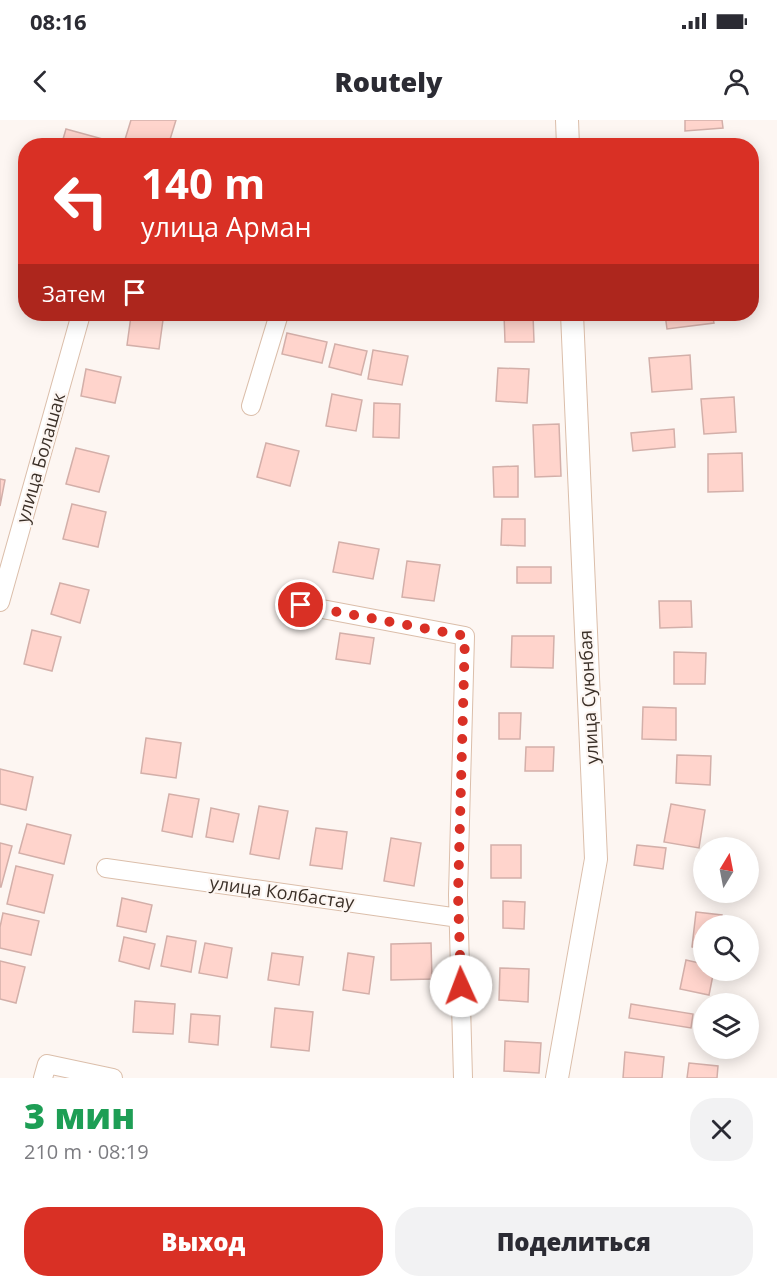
<!DOCTYPE html>
<html lang="ru">
<head>
<meta charset="utf-8">
<style>
  :root { --surface:#fff; --page:#f2f2f3; --text:#2b2b33; --muted:#7c7c81; --accent:#d93025 }
  body { margin:0; font-family:"Open Sans",sans-serif; background:var(--page); color:var(--text); height:100vh; display:flex; flex-direction:column; font-size:22px; white-space:nowrap }
  * { box-sizing:border-box; margin:0 }
  p { font-size:20px; color:var(--muted) }
  .icon { flex:none; width:33px; height:33px; fill:none; stroke:currentColor; stroke-width:2; stroke-linecap:round; stroke-linejoin:round }
  .map { position:relative; height:958px; overflow:hidden }
  .sheet { display:flex; flex-direction:column; background:var(--surface); flex:1 }
  .sheet>* { flex:none }
  .banner { position:absolute; left:18px; top:18px; width:741px; height:183px; border-radius:24px; box-shadow:0 3px 15px #0003; background:#d93025; color:#fff; overflow:hidden }
  .needle { width:39px; rotate:10deg }
  .controls { position:absolute; left:693px; top:717px; display:grid; gap:12px }
  .controls a { display:grid; place-items:center; width:66px; height:66px; border-radius:50%; background:var(--surface); box-shadow:0 3px 15px #0003; font-size:30px }
  .pin { position:absolute; display:grid; place-items:center; width:51px; height:51px; color:#fff; margin:-26px; border:3px solid #fff; border-radius:50%; box-shadow:0 2px 6px #0007 }
  .me { position:absolute; width:66px; margin:-33px; rotate:358deg; stroke-linejoin:round; filter:drop-shadow(0 0 4px #0008) }
  .turn { display:flex; align-items:center; gap:21px; height:126px; padding:0 24px; font-size:27px }
  .turn .icon { width:78px; height:78px; stroke-width:2.5 }
  .turn b { display:block; font-size:42px; line-height:51px }
  .then { display:flex; align-items:center; height:57px; padding:0 24px; background:#0003; gap:12px; font-size:22px }
  .round { display:grid; place-items:center; flex:none; width:63px; height:63px; border-radius:24px; background:var(--page) }
  .head { display:flex; align-items:center; justify-content:space-between; height:102px; padding:0 24px }
  h1 { font-size:36px; font-weight:800; line-height:45px; color:#1e9e55 }
  .primary-button { display:flex; gap:12px; margin-top:auto; padding:12px 24px }
  .primary-button a { flex:1; height:69px; border-radius:24px; background:var(--accent); color:#fff; font-size:24px; font-weight:800; line-height:69px; text-align:center }
  .primary-button a+a { background:var(--page); color:var(--text) }
  .status { display:flex; justify-content:space-between; align-items:center; height:42px; padding:0 30px; background:var(--surface); direction:ltr }
  .status svg { height:16px; fill:currentColor }
  header { display:flex; justify-content:space-between; align-items:center; height:78px; padding:0 24px; background:var(--surface); font-size:27px; font-weight:800 }
  .map>svg:first-child { display:block }
  .building { fill:#ffd4cc; stroke:#d3afa9; stroke-width:1.5 }
  .lines { fill:none; stroke-linecap:round; stroke-linejoin:round }
  .minor-casing { stroke:#dbbeaa; stroke-width:20 }
  .major-casing { stroke:#dbbeaa; stroke-width:24 }
  .minor { stroke:#fff; stroke-width:18 }
  .major { stroke:#fff; stroke-width:22 }
  .route { stroke:#d93025; stroke-width:10; stroke-dasharray:0 18 }
  .labels { text-anchor:middle; stroke-width:4.5; stroke-linejoin:round; paint-order:stroke }
  .street-label { font-size:18px; fill:#3b3028; stroke:#fdf6f2 }
</style>
</head>
<body>
<div class="status"><b>08:16</b><svg viewBox="0 0 49 12"><path d="M0 12V9h3v3zM5 12V6h3v6zM10 12V3h3v9zM15 12V0h3v12zM26 1h20v11H26zM47 4h2v5h-2z"/></svg></div>
<header><svg class="icon" aria-label="back" viewBox="0 0 24 24"><path d="M15 5l-7 7 7 7"/></svg>Routely<svg class="icon" aria-label="person" viewBox="0 0 24 24"><circle cx="12" cy="8" r="4"/><path d="M4 21q1-7 8-7t8 7"/></svg></header>
<div class="map">
<svg width="777" height="958" viewBox="0 0 777 958">
  <rect width="100%" height="100%" fill="#fdf6f2"/>
  <path class="building" d="M131 0H176L168 26H123Z
    M685 0H722L723 8 685 11Z
    M66 9 110 21 109 26H61Z
    M360 194H389L388 200Z
    M504 194H533L534 222H505Z
    M665 194H712L714 203 667 209Z
    M131 196 163 200 159 229 127 225Z
    M287 213 327 222 322 243 282 234Z
    M335 224 367 231 361 255 329 247Z
    M373 230 408 236 402 265 368 259Z
    M690 235 692 269 652 272 649 238Z
    M498 248 529 249 527 283 496 281Z
    M86 249 121 257 115 283 81 276Z
    M332 274 362 280 356 311 326 306Z
    M734 277 736 312 704 314 701 279Z
    M374 283 400 284 399 318 373 317Z
    M559 304 561 356 535 357 533 305Z
    M674 309 675 327 633 331 631 313Z
    M266 323 299 331 290 366 257 357Z
    M76 328 109 336 99 372 66 364Z
    M742 333 743 371 708 372V334Z
    M518 346V377H494L493 347Z
    M0 359 5 360 0 386Z
    M72 384 106 392 98 427 63 419Z
    M502 399H525V426L501 425Z
    M339 422 379 429 373 459 333 452Z
    M407 441 440 445 434 481 402 477Z
    M517 447H551V463H517Z
    M60 463 89 470 80 503 51 494Z
    M659 481H691L692 507 660 508Z
    M32 510 61 517 52 551 24 544Z
    M340 513 374 518 370 544 336 539Z
    M512 516H554L553 548 511 547Z
    M674 532 706 533 705 564H674Z
    M643 587 676 588V620L642 619Z
    M499 593H521L520 619H499Z
    M146 618 181 623 176 658 141 653Z
    M526 627H554L553 651H525Z
    M677 635 711 636 710 665 676 663Z
    M0 649 33 657 26 690 0 684Z
    M169 674 199 679 192 717 162 711Z
    M671 684 705 690 699 728 664 722Z
    M259 686 288 691 279 739 250 734Z
    M211 688 239 694 233 722 206 717Z
    M27 704 71 715 64 744 19 733Z
    M316 708 347 712 342 749 310 745Z
    M391 718 421 723 414 766 384 761Z
    M0 723 12 726 1 767H0Z
    M491 725H521V758H491Z
    M637 725 666 728 663 749 634 745Z
    M16 746 53 755 44 793 7 784Z
    M122 778 152 785 146 812 117 806Z
    M503 781 525 782 524 809 503 808Z
    M696 792 722 795 721 806H704V829L692 827Z
    M3 793 39 801 31 835 0 828V807Z
    M167 816 196 821 191 852 161 846Z
    M124 817 155 824 149 849 119 841Z
    M205 823 232 828 227 858 199 853Z
    M431 823 432 859 391 860V824Z
    M272 833 303 837 299 865 268 860Z
    M348 833 374 837 369 874 343 870Z
    M686 840 704 844V850H714L709 875 680 869Z
    M0 841 25 847 16 883 0 879Z
    M500 848 529 849 528 882 499 880Z
    M135 881 175 884 173 914 133 912Z
    M631 884 693 894 691 908 629 898Z
    M275 888 313 892 309 931 271 927Z
    M191 894 220 896 218 925 189 922Z
    M505 921 541 923 539 953 504 951Z
    M625 932 664 937 662 958H623Z
    M689 943 718 946 717 958H687Z"/>
  <g class="lines">
    <defs>
      <path id="minor" d="M251 286 279 194
        M0 482 81 194
        M301 485 465 516 458 775 463 958
        M106 748 459 798
        M43 958 47 944 113 958"/>
      <path id="major" d="M567 0 568 26
        M557 958 596 739 572 194"/>
    </defs>
    <use href="#minor" class="minor-casing"/>
    <use href="#major" class="major-casing"/>
    <use href="#minor" class="minor"/>
    <use href="#major" class="major"/>
  </g>
  <g class="lines">
    <path class="route" d="M301 485 465 516 458 775 461 866"/>
  </g>
  <g class="labels">
    <g class="street-label">
      <text transform="translate(41 338) rotate(-74)" y="6">улица Болашак</text>
      <text transform="translate(589 577) rotate(-93)" y="6">улица Суюнбая</text>
      <text transform="translate(282 773) rotate(8)" y="6">улица Колбастау</text>
    </g>
  </g>
</svg>
<div class="controls">
<a><svg class="needle" viewBox="-14 -14 28 28"><path d="M0-13l5 13h-10z" fill="#e53935"/><path d="M0 13l5-13h-10z" fill="#7c7c81"/></svg></a>
<a><svg class="icon" aria-label="search" viewBox="0 0 24 24"><circle cx="10" cy="10" r="6"/><path d="M15 15l6 6"/></svg></a>
<a><svg class="icon" aria-label="layers" viewBox="0 0 24 24"><path d="M12 4l9 5-9 5-9-5zM3 14l9 5 9-5"/></svg></a>
</div>
<div class="pin" style="left:301px;top:485px;background:#d93025"><svg class="icon" aria-label="arrive" viewBox="0 0 24 24"><path d="M6 21V4h12l-3 4 3 4H6"/></svg></div>
<svg class="me" style="left:461px;top:866px" viewBox="-20 -20 40 40"><circle r="19" fill="#fff"/><path d="M0-13L10 11 0 6-10 11z" fill="#d93025"/></svg>
<div class="banner">
<div class="turn"><svg class="icon" aria-label="left" viewBox="0 0 24 24"><path d="M17 20v-9H6M10 6l-5 5 5 5"/></svg><div><b>140 m</b>улица Арман</div></div>
<div class="then">Затем<svg class="icon" aria-label="arrive" viewBox="0 0 24 24"><path d="M6 21V4h12l-3 4 3 4H6"/></svg></div>
</div>
</div>
<section class="sheet">
<div class="head"><div><h1>3 мин</h1><p>210 m · 08:19</p></div><a class="round"><svg class="icon" aria-label="close" viewBox="0 0 24 24"><path d="M6 6l12 12M18 6L6 18"/></svg></a></div>
<div class="primary-button"><a>Выход</a><a>Поделиться</a></div>
</section>
</body>
</html>
